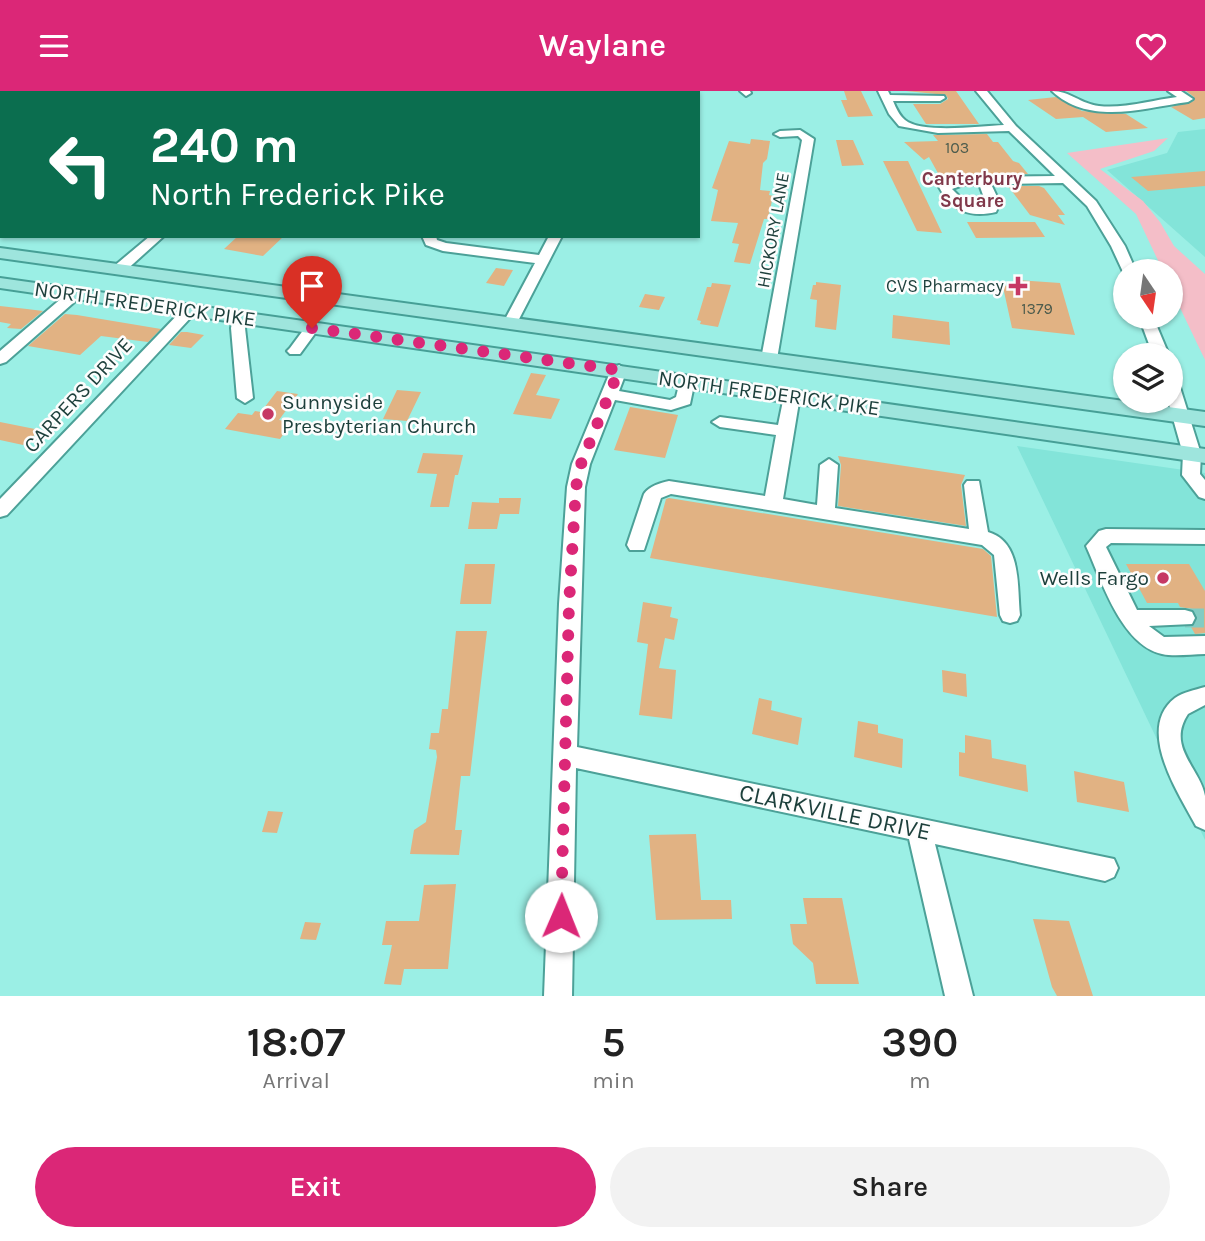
<!DOCTYPE html>
<html lang="en">
<head>
<meta charset="utf-8">
<style>
  :root { --surface:#fff; --page:#f2f2f2; --text:#222; --muted:#767676; --accent:#db2777 }
  body { margin:0; font-family:Karla,sans-serif; background:var(--page); color:var(--text); height:100vh; display:flex; flex-direction:column; font-size:26px; white-space:nowrap }
  * { box-sizing:border-box; margin:0 }
  p { font-size:23px; color:var(--muted) }
  .icon { flex:none; width:38px; height:38px; fill:none; stroke:currentColor; stroke-width:2; stroke-linecap:round; stroke-linejoin:round }
  .map { position:relative; height:905px; overflow:hidden }
  .details { display:flex; flex-direction:column; background:var(--surface); flex:1 }
  .details>* { flex:none }
  .hud { position:absolute; left:0px; top:0px; width:700px; height:147px; box-shadow:0 2px 5px #0004; background:#0b6e4f; color:#fff; overflow:hidden }
  .needle { width:46px; rotate:167deg }
  .tools { position:absolute; left:1113px; top:168px; display:grid; gap:14px }
  .tools a { display:grid; place-items:center; width:70px; height:70px; border-radius:50%; background:var(--surface); box-shadow:0 2px 5px #0004; font-size:35px }
  .pin { position:absolute; display:grid; place-items:center; width:60px; height:60px; color:#fff; margin:-72px -30px; border-radius:50% 50% 50% 0; rotate:-45deg; box-shadow:0 0 7px #0007 }
  .pin .icon { rotate:45deg }
  .me { position:absolute; width:77px; margin:-38px; rotate:1deg; stroke-linejoin:round; filter:drop-shadow(0 0 5px #0008) }
  .turn { display:flex; align-items:center; gap:24px; height:147px; padding:0 35px; font-size:32px }
  .turn .icon { width:91px; height:91px; stroke-width:2.5 }
  .turn b { display:block; font-size:49px; line-height:60px }
  .eta { display:flex; justify-content:space-evenly; align-items:center; height:119px; text-align:center }
  .eta b { font-size:42px; font-weight:600; line-height:49px }
  .cta { display:flex; gap:14px; margin-top:auto; padding:14px 35px }
  .cta a { flex:1; height:80px; border-radius:42px; background:var(--accent); color:#fff; font-size:28px; font-weight:600; line-height:80px; text-align:center }
  .cta a+a { background:var(--page); color:var(--text) }
  header { display:flex; justify-content:space-between; align-items:center; height:91px; padding:0 35px; background:var(--accent); color:#fff; font-size:32px; font-weight:600 }
  .map>svg:first-child { display:block }
  .built { fill:#83e4d9 }
  .green { fill:#f4bec8 }
  .building { fill:#e1b283 }
  .lines { fill:none; stroke-linecap:round; stroke-linejoin:round }
  .minor-tunnel { stroke:#82ccc3; stroke-width:19; stroke-dasharray:19 10; stroke-linecap:butt }
  .minor-casing { stroke:#4ca198; stroke-width:4 }
  .major-casing { stroke:#469f96; stroke-width:4 }
  .minor { fill:#fff; fill-rule:evenodd }
  .major { fill:#9ee5dd; fill-rule:evenodd }
  .route { stroke:#db2777; stroke-width:12; stroke-dasharray:0 21.6 }
  .poi-dot { fill:#c63864; stroke:#fdfdfd; stroke-width:2.5 }
  .labels { text-anchor:middle; stroke-width:5; stroke-linejoin:round; paint-order:stroke }
  .far-number-label { font-size:16px; fill:#4d5c4d }
  .far-street-label { font-size:18px; fill:#1c3f3b; stroke:#fdfdfd }
  .far-poi-label { font-size:18px; fill:#1c3f3b; stroke:#fdfdfd; text-anchor:end }
  .far-neighbourhood-label { font-size:19px; font-weight:bold; fill:#80384a; stroke:#fdfdfd }
  .street-label { font-size:21px; fill:#1c3f3b; stroke:#fdfdfd }
  .poi-label { font-size:21px; fill:#1c3f3b; stroke:#fdfdfd; text-anchor:start }
  .near-street-label { font-size:24px; fill:#1c3f3b; stroke:#fdfdfd }
</style>
</head>
<body>
<header><svg class="icon" aria-label="menu" viewBox="0 0 24 24"><path d="M4 6h16M4 12h16M4 18h16"/></svg>Waylane<svg class="icon" aria-label="heart" viewBox="0 0 24 24"><path d="M12 20l-8-8c-3-5 5-10 8-4 3-6 11-1 8 4z"/></svg></header>
<div class="map">
<svg width="1205" height="905" viewBox="0 0 1205 905">
  <rect width="100%" height="100%" fill="#9befe5"/>
  <path class="built" d="M1205 38V166L1107 79 1167 62 1178 41Z
    M1017 355 1205 382V749Z"/>
  <path class="green" d="M1168 47 1154 60 1100 78 1143 110 1160 131 1174 155 1205 183V269L1171 198V180H1163L1136 123 1067 62Z"/>
  <path class="building" d="M844 0H861L873 25 848 26 841 9H847Z
    M906 0H956L979 33H926L913 13H940L948 8 946 4Z
    M1186 0H1205V27L1193 29 1171 16 1194 10V6Z
    M1056 6 1082 20 1126 23 1148 37 1106 41 1083 26 1056 28 1028 9Z
    M987 43 993 51H998L1013 70 1019 72 1028 83 939 84 929 66 924 69 904 51 938 50 933 44Z
    M751 48 770 50 767 68 763 72 760 99 770 100 769 104 773 105 768 128H764L750 173 734 171 739 153 732 152 738 132 711 130 718 99 712 97 729 50 750 53Z
    M836 49H853L864 74 842 75Z
    M883 70H908L942 142 917 140Z
    M1205 80V95L1148 100 1131 86Z
    M1008 95H1039L1044 97 1065 124H1058L1065 134 1030 124Z
    M967 131H1035L1045 146 976 147Z
    M238 145H284L263 165 224 158Z
    M496 177 513 179 504 195 486 192Z
    M1017 189 1060 192 1075 244 1012 237 1003 196Z
    M816 191 841 194 836 239 815 236 817 209 810 208 813 194H816Z
    M712 192 731 194 718 236 700 233 701 230 697 229 707 196H711Z
    M645 203 665 206 659 219 639 216Z
    M0 215 27 218 43 220 21 238 7 237 11 233 0 231Z
    M65 223 77 224 161 238 148 251 101 245 80 264 28 255Z
    M893 224 949 231 950 254 892 247Z
    M181 241H187L204 244 191 257 169 254Z
    M531 282 546 284 536 304 560 308 551 328 513 323Z
    M397 299 421 301 407 330 383 328Z
    M277 300 298 303 279 329 292 331 280 348 225 338 238 322 252 324 255 320 261 321Z
    M630 316 678 324 665 367 614 359Z
    M0 331 40 339 23 354 0 349Z
    M423 362 463 364 458 384H455L449 416H430L437 383 417 382Z
    M838 365 965 384 961 394 966 435 838 415 841 374Z
    M499 407H521L519 423H500L497 438H468L472 411 499 412Z
    M669 407 983 458 991 465 997 526 650 467 666 408Z
    M465 473H495L491 513H460Z
    M1126 473H1189L1205 500V542L1195 543 1191 536 1197 528 1193 518 1180 516 1178 512H1147Z
    M643 511 672 516 670 526 678 528 674 549 665 547 659 577 676 579 672 628 639 624 648 553 637 551Z
    M456 540H487L470 685H461L455 739H462L459 764 410 763 414 739 426 731 437 666 436 659 429 658 431 642H439L442 618H448Z
    M942 579 966 583 967 606 943 601Z
    M759 607 772 610 771 619 802 627 798 654 752 643Z
    M858 630 878 634V642L903 648 902 677 854 666Z
    M965 644 991 649 992 667 1026 674 1028 701 959 685V661L965 662Z
    M1074 680 1124 691 1129 721 1077 711Z
    M268 720 283 721 277 742 262 741Z
    M696 743 701 809H731L732 828 656 829 649 744Z
    M456 793 448 878H404L401 894 384 893 392 854H382L386 830H419L424 794Z
    M803 807H842L859 893H816L813 872 793 853 790 833H807Z
    M1033 828 1069 830 1093 905H1057L1052 896Z
    M305 831 321 832 316 849 300 848Z"/>
  <g class="lines">
    <path class="minor-tunnel" d="M1185 527H1205"/>
    <defs>
      <path id="minor" d="M288 0H299L287 2Z
        M375 0H396L397 1 376 2Z
        M740 0H750L751 2 746 5Z
        M878 0H888L890 4 944 5 945 7 940 10H893C896 17 899 24 905 29 922 43 981 35 1004 34L976 0H987L1016 35 1096 110 1125 155 1136 180H1125L1124 183 1111 155 1087 115 1063 92 991 93 1000 112 996 121C970 127 952 120 939 96L962 86 1055 85 1009 40 938 42 899 35 889 23ZM979 93 987 115 968 114 952 98 963 94Z
        M1052 0C1070 0 1081 13 1099 15 1123 18 1153 9 1177 6L1168 0H1181L1193 8 1188 11C1143 17 1089 35 1052 0Z
        M800 39 814 48 777 268 769 273 761 268 802 49 798 45 780 46 774 43 780 40Z
        M2 122V130L0 131V123Z
        M150 145H164L123 182H113V176Z
        M422 145H436L437 149 446 152 539 164 549 145H562L517 232 510 236 503 232 535 172 443 160 426 154Z
        M75 199 80 200V206L6 271 0 273V260L70 200Z
        M189 216 196 220 194 223 7 424 0 426V408L184 217Z
        M240 223 247 227 245 237 253 307 245 312 237 307 231 237 233 227Z
        M1139 226H1153L1169 264H1153Z
        M312 233 319 237 300 263H290L287 260 290 257 307 234Z
        M619 274 627 279 619 300 670 309 676 306 681 286H693L695 289 690 313 671 319 615 309 590 373 585 396 577 656 1114 768 1118 777 1114 786 1105 790 935 753 973 905H945L909 748 576 677 572 905H544L559 513 567 396 572 373 611 279Z
        M1171 288 1179 293 1201 363 1200 383 1205 389V408L1199 406 1182 384 1183 363 1168 310H1171Z
        M792 300 800 305 783 408 817 414 820 374 829 368 838 374 835 417 969 438 964 394 967 390H979L988 441C1022 451 1017 495 1020 524L1017 530 1010 532 1003 530 1000 524 994 464 982 454 671 403 661 407 644 459H630L627 454 644 403C649 395 660 392 669 390L765 405 776 344 720 336 712 331 720 326 778 334 784 305Z
        M1106 438 1205 439V453L1111 452 1106 456 1137 519H1185L1192 521 1195 527 1192 533 1149 535 1164 546 1205 545V563C1191 563 1175 566 1162 563 1121 554 1101 488 1086 455L1099 440Z
        M1205 596V614L1188 623C1166 656 1200 677 1205 705 1205 716 1205 728 1205 739L1196 735C1179 703 1135 638 1175 607 1183 601 1195 599 1205 596Z"/>
      <path id="major" d="M0 157 1205 321V335L0 167Z
        M0 187 1205 358V372L0 197Z"/>
    </defs>
    <use href="#minor" class="minor-casing"/>
    <use href="#major" class="major-casing"/>
    <use href="#minor" class="minor"/>
    <use href="#major" class="major"/>
  </g>
  <g class="lines">
    <path class="route" d="M312 237 619 279 581 373 576 396 569 513 561 825"/>
  </g>
  <g class="poi-dot">
    <path d="M1014.5 184.5h7v7h7v7h-7v7h-7v-7h-7v-7h7z"/>
    <circle cx="268" cy="323" r="7"/>
    <circle cx="1163" cy="487" r="7"/>
  </g>
  <g class="labels">
    <g class="far-number-label">
      <text x="957" y="62">103</text>
      <text x="1037" y="223">1379</text>
    </g>
    <g class="far-street-label">
      <text transform="translate(773 139) rotate(-80)" y="6">HICKORY LANE</text>
    </g>
    <g class="far-poi-label">
      <text x="1004" y="201">CVS Pharmacy</text>
    </g>
    <g class="far-neighbourhood-label">
      <text x="972" y="94">Canterbury<tspan x="972" dy="22">Square</tspan></text>
    </g>
    <g class="street-label">
      <text transform="translate(145 213) rotate(8)" y="7">NORTH FREDERICK PIKE</text>
      <text transform="translate(769 302) rotate(8)" y="7">NORTH FREDERICK PIKE</text>
      <text transform="translate(78 304) rotate(-47)" y="7">CARPERS DRIVE</text>
    </g>
    <g class="poi-label">
      <text x="282" y="318">Sunnyside<tspan x="282" dy="24">Presbyterian Church</tspan></text>
      <text x="1149" y="494" text-anchor="end">Wells Fargo</text>
    </g>
    <g class="near-street-label">
      <text transform="translate(835 721) rotate(12)" y="8">CLARKVILLE DRIVE</text>
    </g>
  </g>
</svg>
<div class="tools">
<a><svg class="needle" viewBox="-14 -14 28 28"><path d="M0-13l5 13h-10z" fill="#e53935"/><path d="M0 13l5-13h-10z" fill="#767676"/></svg></a>
<a><svg class="icon" aria-label="layers" viewBox="0 0 24 24"><path d="M12 4l9 5-9 5-9-5zM3 14l9 5 9-5"/></svg></a>
</div>
<div class="pin" style="left:312px;top:237px;background:#d93025"><svg class="icon" aria-label="arrive" viewBox="0 0 24 24"><path d="M6 21V4h12l-3 4 3 4H6"/></svg></div>
<svg class="me" style="left:561px;top:825px" viewBox="-20 -20 40 40"><circle r="19" fill="#fff"/><path d="M0-13L10 11 0 6-10 11z" fill="#db2777"/></svg>
<div class="hud">
<div class="turn"><svg class="icon" aria-label="left" viewBox="0 0 24 24"><path d="M17 20v-9H6M10 6l-5 5 5 5"/></svg><div><b>240 m</b>North Frederick Pike</div></div>
</div>
</div>
<section class="details">
<div class="eta">
<div><b>18:07</b><p>Arrival</p></div>
<div><b>5</b><p>min</p></div>
<div><b>390</b><p>m</p></div>
</div>
<div class="cta"><a>Exit</a><a>Share</a></div>
</section>
</body>
</html>
